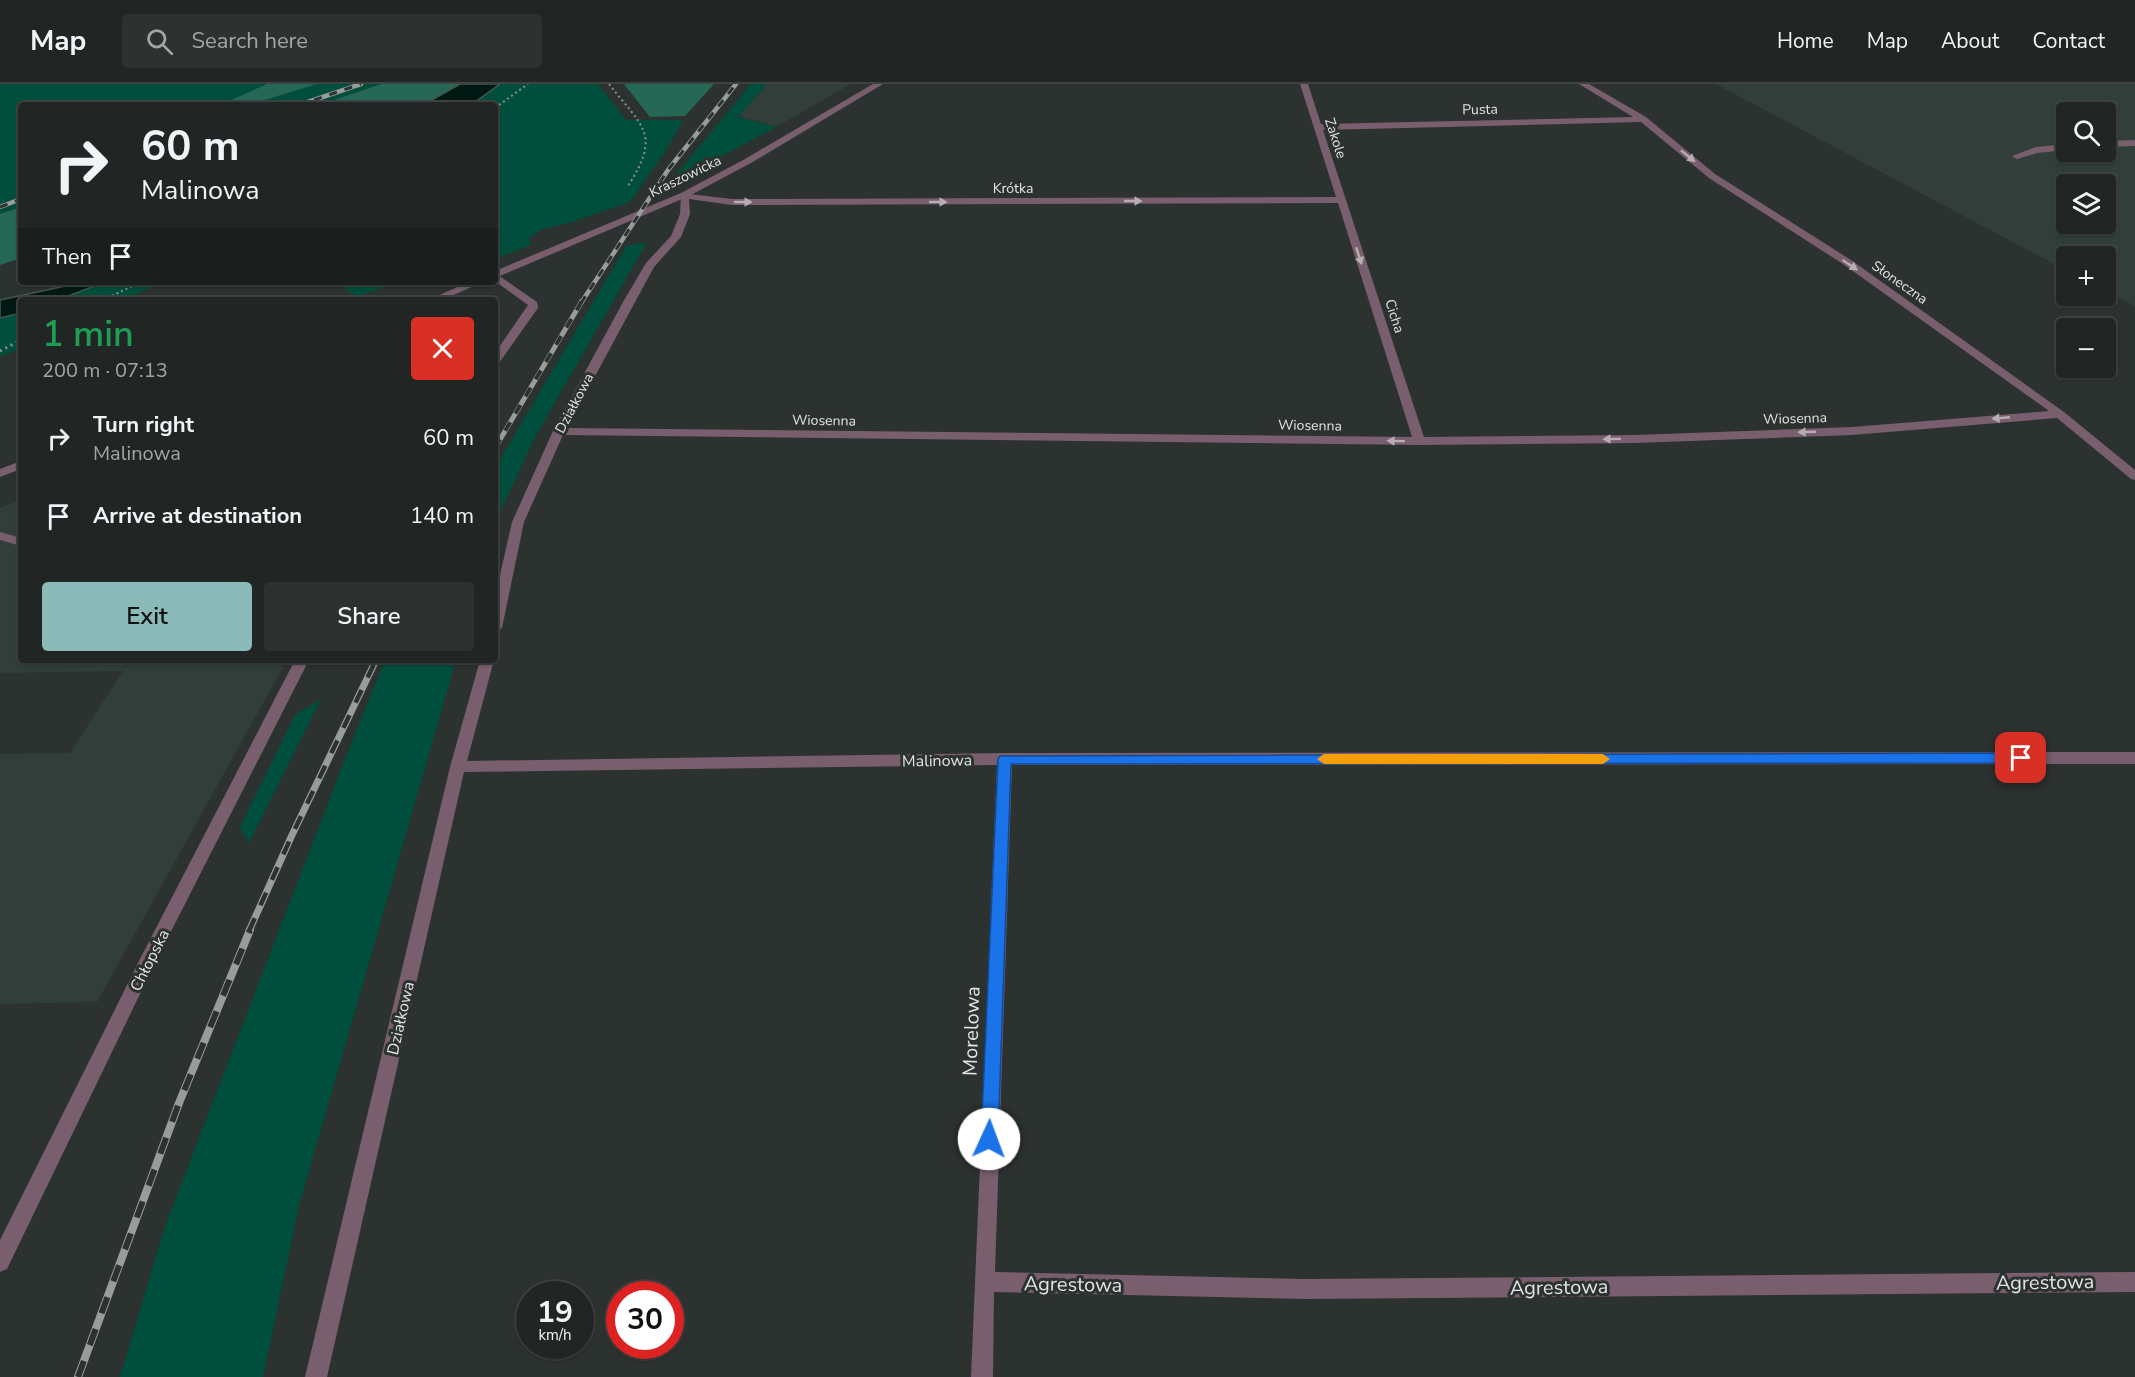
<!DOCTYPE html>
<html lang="en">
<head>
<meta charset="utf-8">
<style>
  :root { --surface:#212624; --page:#2d3231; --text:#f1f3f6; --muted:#a2a5a6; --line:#3e4341; --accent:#8bbbb9 }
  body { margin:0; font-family:"Nunito Sans",sans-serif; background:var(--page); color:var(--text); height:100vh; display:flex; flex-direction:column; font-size:22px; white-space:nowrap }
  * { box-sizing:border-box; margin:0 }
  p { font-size:20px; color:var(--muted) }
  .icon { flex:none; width:33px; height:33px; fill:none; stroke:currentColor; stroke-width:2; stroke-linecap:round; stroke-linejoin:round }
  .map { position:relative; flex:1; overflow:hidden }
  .side { position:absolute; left:18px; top:213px; width:480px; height:366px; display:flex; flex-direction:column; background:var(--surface); border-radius:6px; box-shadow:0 2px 4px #0004,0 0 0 2px var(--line) }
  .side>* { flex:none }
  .banner { position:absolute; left:18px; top:18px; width:480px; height:183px; border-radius:6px; box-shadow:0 2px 4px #0004,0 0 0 2px var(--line); background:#212624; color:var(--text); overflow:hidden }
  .tools { position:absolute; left:2056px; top:18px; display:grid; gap:12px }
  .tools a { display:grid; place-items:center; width:60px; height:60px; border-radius:6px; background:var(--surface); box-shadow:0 2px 4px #0004,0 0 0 2px var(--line); font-size:30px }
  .speed { position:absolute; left:516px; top:1197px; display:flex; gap:12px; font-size:30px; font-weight:700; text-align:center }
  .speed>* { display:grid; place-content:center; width:78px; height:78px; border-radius:50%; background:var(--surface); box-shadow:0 2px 4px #0004,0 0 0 2px var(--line); line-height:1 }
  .speed small { font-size:15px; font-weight:400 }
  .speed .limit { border:9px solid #d22; background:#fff; color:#111 }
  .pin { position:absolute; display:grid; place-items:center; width:51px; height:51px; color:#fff; margin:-26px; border-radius:12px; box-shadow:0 3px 9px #0006 }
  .me { position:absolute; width:66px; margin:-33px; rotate:2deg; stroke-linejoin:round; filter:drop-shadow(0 0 4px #0008) }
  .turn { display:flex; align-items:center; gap:21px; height:126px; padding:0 24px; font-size:27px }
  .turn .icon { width:78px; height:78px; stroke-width:2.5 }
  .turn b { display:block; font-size:42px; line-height:51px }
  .then { display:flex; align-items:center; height:57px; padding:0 24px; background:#0003; gap:12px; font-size:22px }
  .round { display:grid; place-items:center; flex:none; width:63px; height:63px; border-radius:6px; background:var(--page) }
  .overview { display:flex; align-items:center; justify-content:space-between; height:102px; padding:0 24px }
  h1 { font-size:36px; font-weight:600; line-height:45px; color:#1e9e55 }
  .primary-button { display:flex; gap:12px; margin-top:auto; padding:12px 24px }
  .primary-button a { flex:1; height:69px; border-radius:6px; background:var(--accent); color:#111; font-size:24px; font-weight:600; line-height:69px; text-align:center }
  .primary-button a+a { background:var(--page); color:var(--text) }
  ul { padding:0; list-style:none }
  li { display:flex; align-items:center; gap:18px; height:78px; padding:0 24px }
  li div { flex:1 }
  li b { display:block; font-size:22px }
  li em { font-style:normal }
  header { display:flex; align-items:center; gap:36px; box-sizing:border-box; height:84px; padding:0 30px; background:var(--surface); border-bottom:2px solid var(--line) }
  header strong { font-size:28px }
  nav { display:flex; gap:33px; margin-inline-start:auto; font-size:21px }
  .search { width:420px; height:54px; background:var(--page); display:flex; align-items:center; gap:15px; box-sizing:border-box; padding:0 21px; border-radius:6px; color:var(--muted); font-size:22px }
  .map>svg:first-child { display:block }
  .built { fill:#313e39; fill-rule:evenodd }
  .green { fill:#004e3c }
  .forest { fill:#256855 }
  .water { fill:#001912; stroke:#445651; stroke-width:1.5 }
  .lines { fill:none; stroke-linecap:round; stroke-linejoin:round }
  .path-far1 { stroke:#8b908e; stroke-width:2; stroke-dasharray:2 3; stroke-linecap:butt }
  .path { stroke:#8b908e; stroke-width:3; stroke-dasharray:2 4; stroke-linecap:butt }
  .service { fill:#795e6e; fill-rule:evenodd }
  .minor { fill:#795e6e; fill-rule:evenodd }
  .tertiary { fill:#795e6e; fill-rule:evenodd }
  .rail-far3-casing { stroke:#989c9b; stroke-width:4.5 }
  .rail-far2-casing { stroke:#989c9b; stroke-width:5 }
  .rail-far1-casing { stroke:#989c9b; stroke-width:7 }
  .rail-casing { stroke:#989c9b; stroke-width:8 }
  .rail-far3 { stroke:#2c3230; stroke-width:3; stroke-dasharray:8; stroke-linecap:butt }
  .rail-far2 { stroke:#2c3230; stroke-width:4; stroke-dasharray:10; stroke-linecap:butt }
  .rail-far1 { stroke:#2c3230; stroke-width:4.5; stroke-dasharray:14; stroke-linecap:butt }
  .rail { stroke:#2c3230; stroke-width:6; stroke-dasharray:17; stroke-linecap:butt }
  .oneway { fill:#b7aeb4 }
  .route { fill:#1a73e8; stroke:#114b97; stroke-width:1.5 }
  .slow { fill:#f59e0b }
  .labels { text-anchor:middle; stroke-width:6; stroke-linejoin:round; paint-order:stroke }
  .far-street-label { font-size:14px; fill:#e1e4e3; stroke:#2c3230 }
  .street-label { font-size:16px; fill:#e1e4e3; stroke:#2c3230 }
  .near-street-label { font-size:20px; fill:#e1e4e3; stroke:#2c3230 }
</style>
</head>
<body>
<header>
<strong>Map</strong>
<div class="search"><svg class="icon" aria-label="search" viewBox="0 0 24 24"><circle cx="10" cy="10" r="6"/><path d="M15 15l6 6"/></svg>Search here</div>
<nav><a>Home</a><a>Map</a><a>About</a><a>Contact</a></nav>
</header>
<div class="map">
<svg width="2135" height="1293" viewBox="0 0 2135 1293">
  <rect width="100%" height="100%" fill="#2c3230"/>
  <path class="built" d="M767 0H851L776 43 738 32Z
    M1716 0H2135V222L2106 207V172H2067V187ZM2067 28H2106V68H2067ZM2067 100H2106V140H2067Z
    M21 415V576H287L97 918 0 920V670L70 669 123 587 0 589V424Z"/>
  <path class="green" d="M0 0H381L320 21H21V123L0 130Z
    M500 0H598L626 36H683L667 65 630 118 569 139 543 145 529 154 531 161 495 175V21H471Z
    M751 0H767L738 33 776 43 666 103Z
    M647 158 534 355 495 439V384L626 162Z
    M105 198H162L124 216H58Z
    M335 198H397L357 213Z
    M21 229V264L0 273V234Z
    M385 576H456L299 1122 263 1293H120L165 1142 350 662Z
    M321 615 249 759 240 743 295 631Z"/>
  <path class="forest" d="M267 0H317L248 21H220Z
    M381 0H460L423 21H320Z
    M624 0H714L685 32 650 33Z
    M21 123V174L0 181V130Z"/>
  <path class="water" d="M460 0H500L471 21H423Z
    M75 198H105L58 216H21V229L0 234V216L70 201Z"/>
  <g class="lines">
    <path class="path-far1" d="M609 0C642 43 662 49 628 102
      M495 24 528 0
      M103 216 141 198"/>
    <path class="path" d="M0 267 21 256"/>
    <path class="service" d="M2135 56V62L2106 63V57Z
      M2067 60V66L2037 69 2017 75 2012 72 2036 63Z
      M0 448 21 454V462L0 456Z"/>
    <path class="minor" d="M1300 0H1308L1321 40 1633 33 1579 0H1589L1646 33 1715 90 1851 176 2064 328 2135 386V396L2131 395 2057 334 1852 351 1635 359 1419 361 563 351 524 438 502 544 495 549V513L512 438 553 347 623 218 646 179 671 152 680 130 681 109 732 115 1336 113ZM1641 38 1709 94 1843 180 2049 327 1852 343 1635 351 1424 353 1323 46ZM689 115 732 121 1338 119 1412 353 567 344 654 183 681 153 690 130Z
      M495 189 537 218 538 224 499 279 495 280V269L528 221 495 197Z
      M295 576H309L155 879 7 1185 0 1188V1156L141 873Z
      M480 576H494L467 677 1005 669 2135 668V680L1012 681 995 1188 1305 1195 2135 1188V1208L1305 1215 994 1208 993 1293H971L997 681 464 688 327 1293H305L450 683Z"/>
    <path class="tertiary" d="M873 0H883L751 79 687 113 495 194V187L681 109 745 75Z
      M469 198H483L442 216H428Z
      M21 377V385L0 393V385Z"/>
    <defs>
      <path id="rail-far3" d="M299 21 361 0
        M0 123 21 115
        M581 219 668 86 736 0"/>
      <path id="rail-far2" d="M495 364 582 217"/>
      <path id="rail-far1" d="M249 847 292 751 376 576"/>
      <path id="rail" d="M78 1293 179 1019 250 846"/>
    </defs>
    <use href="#rail-far3" class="rail-far3-casing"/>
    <use href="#rail-far2" class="rail-far2-casing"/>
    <use href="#rail-far1" class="rail-far1-casing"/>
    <use href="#rail" class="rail-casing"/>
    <use href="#rail-far3" class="rail-far3"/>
    <use href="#rail-far2" class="rail-far2"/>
    <use href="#rail-far1" class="rail-far1"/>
    <use href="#rail" class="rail"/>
  </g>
  <defs><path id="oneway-solid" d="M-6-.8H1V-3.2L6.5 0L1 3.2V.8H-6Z" transform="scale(1.5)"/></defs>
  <g class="oneway">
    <use href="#oneway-solid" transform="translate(1688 72) rotate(39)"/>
    <use href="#oneway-solid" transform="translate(1133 117)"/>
    <use href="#oneway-solid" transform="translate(743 118)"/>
    <use href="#oneway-solid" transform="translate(938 118)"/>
    <use href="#oneway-solid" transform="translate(1359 172) rotate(72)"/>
    <use href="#oneway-solid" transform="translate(1850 181) rotate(34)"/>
    <use href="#oneway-solid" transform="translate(2001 334) rotate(175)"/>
    <use href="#oneway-solid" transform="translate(1807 348) rotate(178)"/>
    <use href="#oneway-solid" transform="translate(1612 355) rotate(179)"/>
    <use href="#oneway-solid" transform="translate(1396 357) rotate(-179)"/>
  </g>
  <path class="route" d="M2021 669 2028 674 2021 679 1011 680 998 1055 996 1061 989 1063 983 1061 981 1055 998 675 1000 672Z"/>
  <path class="slow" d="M1324 670H1603L1610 675 1603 680H1324L1317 675Z"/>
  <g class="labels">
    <g class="far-street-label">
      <text transform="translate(1480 25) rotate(-1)" y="5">Pusta</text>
      <text transform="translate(1336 54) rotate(72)" y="5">Zakole</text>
      <text transform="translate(685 92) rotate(-26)" y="5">Kraszowicka</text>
      <text x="1013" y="109">Krótka</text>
      <text transform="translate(1900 198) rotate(35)" y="5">Słoneczna</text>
      <text transform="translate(1395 232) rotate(72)" y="5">Cicha</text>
      <text transform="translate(574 319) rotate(-62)" y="5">Działkowa</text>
      <text transform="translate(1795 334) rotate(-2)" y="5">Wiosenna</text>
      <text transform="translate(824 336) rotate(1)" y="5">Wiosenna</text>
      <text transform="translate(1310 341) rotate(1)" y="5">Wiosenna</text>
    </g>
    <g class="street-label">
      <text transform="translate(937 676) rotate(-1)" y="6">Malinowa</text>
      <text transform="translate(149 876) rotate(-63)" y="6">Chłopska</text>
      <text transform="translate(400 934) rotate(-77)" y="6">Działkowa</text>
    </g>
    <g class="near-street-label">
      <text transform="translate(971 947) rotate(-88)" y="7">Morelowa</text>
      <text transform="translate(2045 1198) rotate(-1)" y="7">Agrestowa</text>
      <text transform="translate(1073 1200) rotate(1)" y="7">Agrestowa</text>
      <text transform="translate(1559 1203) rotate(-1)" y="7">Agrestowa</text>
    </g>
  </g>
</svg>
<div class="tools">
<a><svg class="icon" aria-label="search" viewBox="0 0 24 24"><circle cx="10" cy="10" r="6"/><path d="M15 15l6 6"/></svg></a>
<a><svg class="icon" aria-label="layers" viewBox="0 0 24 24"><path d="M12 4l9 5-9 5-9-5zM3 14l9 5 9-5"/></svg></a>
<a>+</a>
<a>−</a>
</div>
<div class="speed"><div>19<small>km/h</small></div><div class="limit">30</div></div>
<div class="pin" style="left:2021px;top:674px;background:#d93025"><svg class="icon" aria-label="arrive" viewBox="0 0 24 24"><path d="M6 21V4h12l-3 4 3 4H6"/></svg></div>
<svg class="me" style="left:989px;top:1055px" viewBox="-20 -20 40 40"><circle r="19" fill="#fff"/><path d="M0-13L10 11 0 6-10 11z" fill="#1a73e8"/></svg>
<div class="banner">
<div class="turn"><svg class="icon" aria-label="right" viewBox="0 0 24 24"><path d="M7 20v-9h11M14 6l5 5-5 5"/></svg><div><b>60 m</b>Malinowa</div></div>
<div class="then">Then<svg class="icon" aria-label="arrive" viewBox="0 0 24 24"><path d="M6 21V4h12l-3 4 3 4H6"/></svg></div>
</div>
<section class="side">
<div class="overview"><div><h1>1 min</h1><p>200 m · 07:13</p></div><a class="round" style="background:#d93025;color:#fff"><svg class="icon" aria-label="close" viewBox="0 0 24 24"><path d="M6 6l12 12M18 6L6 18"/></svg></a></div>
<ul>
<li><svg class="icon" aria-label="right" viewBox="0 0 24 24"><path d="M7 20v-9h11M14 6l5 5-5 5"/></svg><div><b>Turn right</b><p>Malinowa</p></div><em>60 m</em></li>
<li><svg class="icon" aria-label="arrive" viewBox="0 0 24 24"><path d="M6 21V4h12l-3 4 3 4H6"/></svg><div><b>Arrive at destination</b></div><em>140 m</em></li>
</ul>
<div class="primary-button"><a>Exit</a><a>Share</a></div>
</section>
</div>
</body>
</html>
